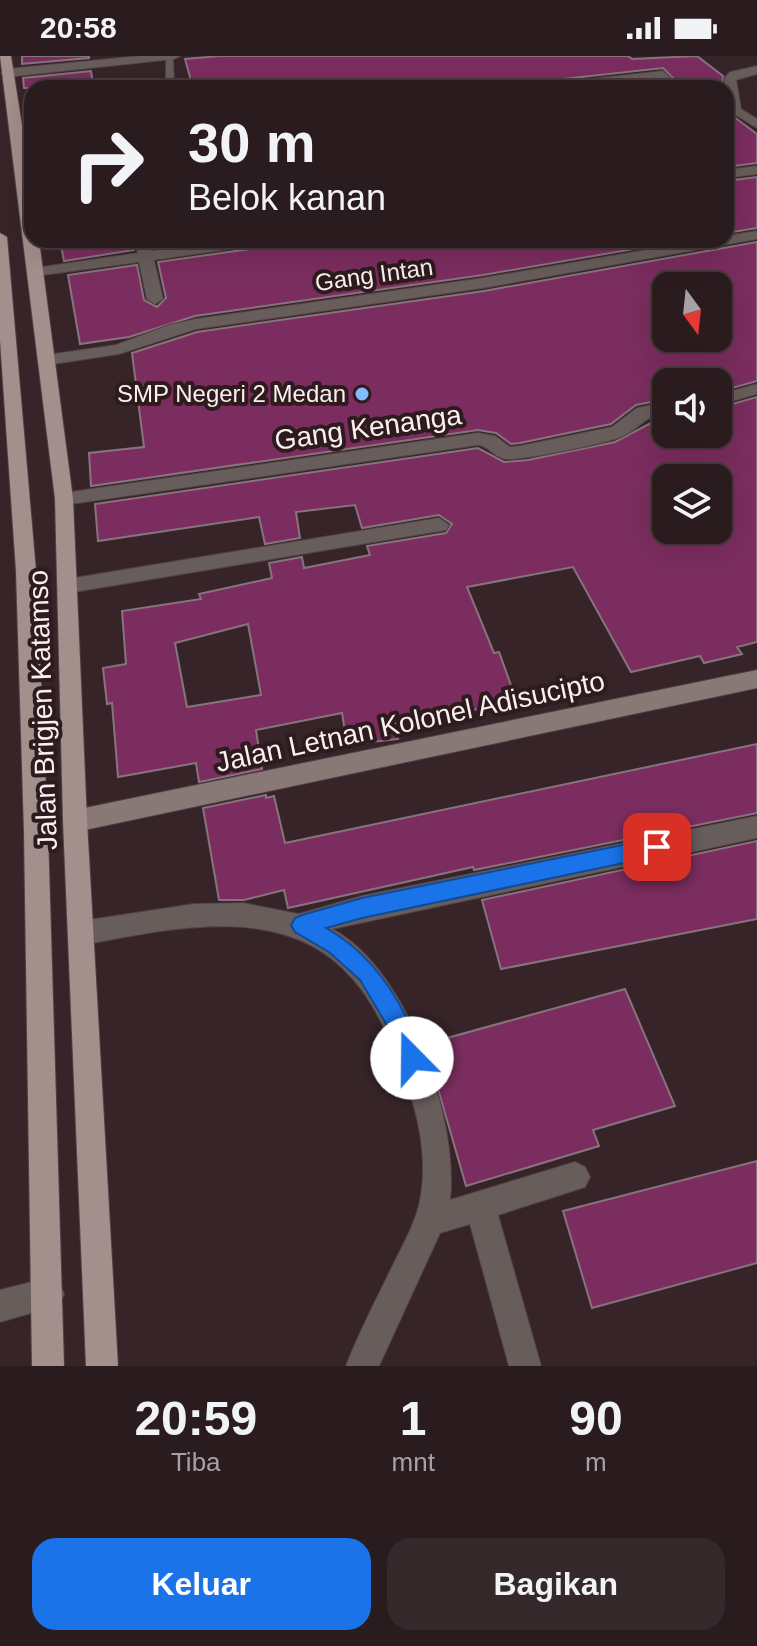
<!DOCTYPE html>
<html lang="id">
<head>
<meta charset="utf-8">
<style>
  :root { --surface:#291b1e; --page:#35282b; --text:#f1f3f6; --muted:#a5a1a4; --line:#45393c; --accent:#1a73e8 }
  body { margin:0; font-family:Helvetica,sans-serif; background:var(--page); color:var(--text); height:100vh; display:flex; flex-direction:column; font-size:30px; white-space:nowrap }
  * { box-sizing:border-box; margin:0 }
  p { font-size:26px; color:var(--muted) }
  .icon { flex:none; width:44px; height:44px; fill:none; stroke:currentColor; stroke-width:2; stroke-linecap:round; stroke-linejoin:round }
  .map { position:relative; height:1310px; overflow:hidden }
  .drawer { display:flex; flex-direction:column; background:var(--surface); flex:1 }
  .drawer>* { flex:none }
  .hud { position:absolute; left:24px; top:24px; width:710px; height:168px; border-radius:24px; box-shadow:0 8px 32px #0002,0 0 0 2px var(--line); background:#291b1e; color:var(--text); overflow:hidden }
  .needle { width:52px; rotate:165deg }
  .controls { position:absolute; left:652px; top:216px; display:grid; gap:16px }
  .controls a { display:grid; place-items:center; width:80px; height:80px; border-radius:16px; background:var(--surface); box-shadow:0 8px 32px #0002,0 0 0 2px var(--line); font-size:40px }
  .pin { position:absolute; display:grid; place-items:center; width:68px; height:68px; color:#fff; margin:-34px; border-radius:16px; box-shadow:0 4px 12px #0006 }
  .me { position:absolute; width:88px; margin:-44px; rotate:338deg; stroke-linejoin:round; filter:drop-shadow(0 0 6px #0008) }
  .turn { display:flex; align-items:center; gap:28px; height:168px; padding:0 32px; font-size:36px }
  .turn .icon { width:104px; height:104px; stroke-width:2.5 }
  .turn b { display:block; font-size:56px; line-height:68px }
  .eta { display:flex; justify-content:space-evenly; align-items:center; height:136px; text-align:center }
  .eta b { font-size:48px; font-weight:700; line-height:56px }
  .action { display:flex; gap:16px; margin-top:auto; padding:16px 32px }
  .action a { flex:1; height:92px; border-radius:24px; background:var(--accent); color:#fff; font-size:32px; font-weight:700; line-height:92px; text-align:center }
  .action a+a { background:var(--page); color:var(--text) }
  .status { display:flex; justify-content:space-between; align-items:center; height:56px; padding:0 40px; background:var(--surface); direction:ltr }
  .status svg { height:22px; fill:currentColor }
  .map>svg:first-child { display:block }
  .building { fill:#7b2d5f; stroke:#87737e; stroke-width:2; fill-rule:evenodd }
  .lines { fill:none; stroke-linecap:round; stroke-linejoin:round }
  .service-casing { stroke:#534044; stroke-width:2 }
  .minor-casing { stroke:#534044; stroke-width:2 }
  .secondary-casing { stroke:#534044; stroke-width:2 }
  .primary-casing { stroke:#534044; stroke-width:2 }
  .service { fill:#675d5b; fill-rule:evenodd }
  .minor { fill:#675d5b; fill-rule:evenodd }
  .secondary { fill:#897976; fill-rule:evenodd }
  .primary { fill:#a38f8b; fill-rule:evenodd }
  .route { fill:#1a73e8; stroke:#114b97; stroke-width:2 }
  .poi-dot { fill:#84bcfb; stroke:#2d1b1e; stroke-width:3 }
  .labels { text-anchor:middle; stroke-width:8; stroke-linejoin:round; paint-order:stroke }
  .far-street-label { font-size:24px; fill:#fceff0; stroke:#2d1b1e }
  .far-poi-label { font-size:24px; fill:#fceff0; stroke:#2d1b1e; text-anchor:end }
  .street-label { font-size:28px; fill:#fceff0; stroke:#2d1b1e }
</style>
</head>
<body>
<div class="status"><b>20:58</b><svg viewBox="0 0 49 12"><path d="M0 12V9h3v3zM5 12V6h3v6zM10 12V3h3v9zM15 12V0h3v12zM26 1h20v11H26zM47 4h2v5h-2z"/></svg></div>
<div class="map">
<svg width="757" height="1310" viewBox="0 0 757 1310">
  <rect width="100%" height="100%" fill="#372428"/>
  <path class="building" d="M22 0H89V2L22 8Z
    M220 0H628L632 3 697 0 723 20 722 32H683L663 12 545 25 536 32H193L185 3Z
    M91 15 94 32H24L23 22Z
    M726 55 757 78V107L726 111Z
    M757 121V172L726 177V125Z
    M60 184H132L134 194 64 205Z
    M274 184H686L483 219 195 260 129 281 80 288 68 219 137 209 144 244 157 251 166 242 158 206 264 191Z
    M757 186V325L718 336V326H666V343L636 349 611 368 520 387 511 388 496 377 478 374 91 430 89 397 144 391 132 297 197 276 484 235ZM666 230H718V282H666Z
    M757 341V586L737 591 742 598 704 607 700 600 631 616 573 511 467 531 494 597 499 596 517 646 395 668 398 683 347 689 342 657 256 674 262 713 199 726 196 707 118 721 112 647 107 648 103 612 126 608 122 555 201 543 199 538 272 522 269 507 302 501 304 512 370 499 367 490 446 477 452 468 439 459 362 472 355 449 296 456 300 482 265 488 259 461 98 485 95 448 478 392 504 406 528 404 615 386 666 359V378H718V352ZM666 422H718V474H666ZM248 568 261 639 187 651 175 587Z
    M757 688V757L474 814 473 811 288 852 284 834 244 844H219L203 752 266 739V742L274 740 285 787Z
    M757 785V863L501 913 482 844Z
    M625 933 675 1050 593 1074 599 1090 466 1130 425 988Z
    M757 1105V1207L592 1252 563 1155Z"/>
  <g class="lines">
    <defs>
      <path id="service" d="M166 0 173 1 174 32H166Z"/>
      <path id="minor" d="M140 0H180L174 3 7 21 1 17 7 13Z
        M757 10V18L736 24 741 53 757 63V72L729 55 724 23 730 16Z
        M663 15 680 32H668L660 23 578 32H539L545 28Z
        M32 99V107L20 109 13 105Z
        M757 110V118L726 122V114Z
        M757 175V183L483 232 196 273 119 298 47 309 39 304 47 299 116 289 169 269 196 263 483 222 704 184H726V180Z
        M135 184H149L152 195 233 184H271L264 188 154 204 163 243 155 248 147 243 139 206 35 220 28 216 35 212 138 197Z
        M757 328V338L718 349V339Z
        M666 346V356C642 362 641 371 623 380 609 387 520 405 505 403 494 401 489 390 478 389L64 449 55 443 64 437 478 377 495 380 510 391 520 390 612 371 637 352Z
        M439 462 449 469 446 474 68 537 61 535 58 530 61 525 68 523Z
        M757 760V782L332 873C407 912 459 1063 450 1144L575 1106 585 1111 590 1121 585 1131 498 1159 541 1310H509L470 1168 440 1177 379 1310H346C360 1274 378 1240 395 1205 404 1187 414 1169 419 1149 430 1103 417 1050 399 1007 387 977 374 946 352 922 285 844 170 873 82 889L73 886 69 877 73 868 82 865 194 848 243 847 299 858 362 840Z
        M48 1222 59 1227 64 1238 59 1249 0 1266V1234Z"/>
      <path id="secondary" d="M757 614V632L75 776 67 772 63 765 67 758 75 754Z"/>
      <path id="primary" d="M0 0H11L32 133V184H39L73 443 87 765 118 1310H86L63 765 55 443Z
        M0 177 7 181 36 515 48 776 64 1310H32L24 776 16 515 0 284Z"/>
    </defs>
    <use href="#service" class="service-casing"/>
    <use href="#minor" class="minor-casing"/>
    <use href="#secondary" class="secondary-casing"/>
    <use href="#primary" class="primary-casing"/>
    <use href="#service" class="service"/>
    <use href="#minor" class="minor"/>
    <use href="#secondary" class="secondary"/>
    <use href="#primary" class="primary"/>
  </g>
  <path class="route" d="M657 782 664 785 667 791 664 798 657 800 362 862 326 872C376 900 405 949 423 1002L420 1010 412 1014 404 1010 394 981 360 924 329 896 295 876 291 869 295 862 302 859 362 842Z"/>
  <circle class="poi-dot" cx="362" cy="338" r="8"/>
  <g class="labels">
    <g class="far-street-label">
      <text transform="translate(374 219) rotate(-8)" y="8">Gang Intan</text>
    </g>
    <g class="far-poi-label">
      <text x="346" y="346">SMP Negeri 2 Medan</text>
    </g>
    <g class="street-label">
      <text transform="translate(368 371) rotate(-8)" y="10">Gang Kenanga</text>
      <text transform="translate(42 654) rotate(-92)" y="10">Jalan Brigjen Katamso</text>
      <text transform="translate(410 665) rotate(-12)" y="10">Jalan Letnan Kolonel Adisucipto</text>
    </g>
  </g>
</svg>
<div class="controls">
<a><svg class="needle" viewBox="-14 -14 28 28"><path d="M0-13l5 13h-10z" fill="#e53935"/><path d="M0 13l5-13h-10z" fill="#a5a1a4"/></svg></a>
<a><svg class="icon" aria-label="sound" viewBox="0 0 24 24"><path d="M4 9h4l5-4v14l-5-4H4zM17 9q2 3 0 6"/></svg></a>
<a><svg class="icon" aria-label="layers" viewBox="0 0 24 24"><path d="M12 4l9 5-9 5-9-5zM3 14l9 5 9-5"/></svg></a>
</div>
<div class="pin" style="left:657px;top:791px;background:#d93025"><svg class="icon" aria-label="arrive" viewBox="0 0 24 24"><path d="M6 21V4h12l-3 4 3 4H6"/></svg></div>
<svg class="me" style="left:412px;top:1002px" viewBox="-20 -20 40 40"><circle r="19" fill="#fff"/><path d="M0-13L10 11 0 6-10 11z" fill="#1a73e8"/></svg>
<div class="hud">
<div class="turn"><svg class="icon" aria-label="right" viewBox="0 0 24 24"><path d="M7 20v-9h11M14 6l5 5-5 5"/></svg><div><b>30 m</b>Belok kanan</div></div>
</div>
</div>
<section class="drawer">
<div class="eta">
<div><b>20:59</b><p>Tiba</p></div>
<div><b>1</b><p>mnt</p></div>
<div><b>90</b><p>m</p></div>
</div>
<div class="action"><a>Keluar</a><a>Bagikan</a></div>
</section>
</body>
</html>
